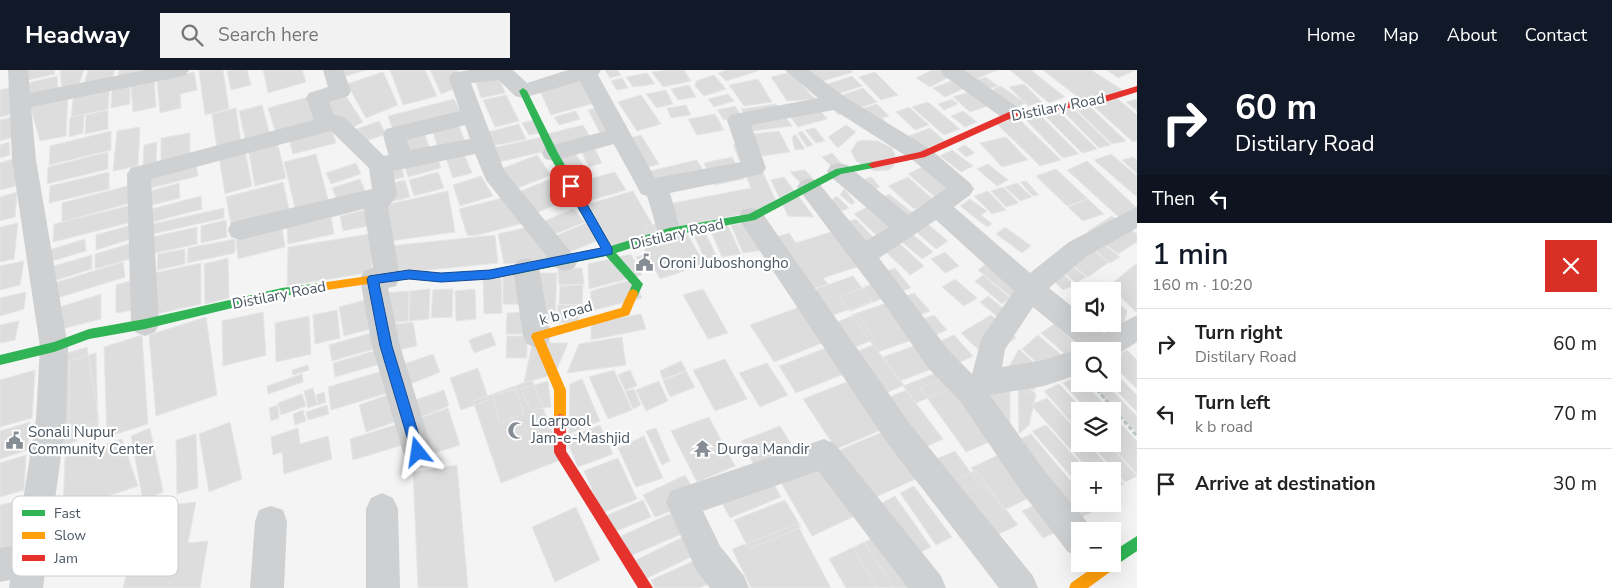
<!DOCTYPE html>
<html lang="en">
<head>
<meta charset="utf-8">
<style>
  :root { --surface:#fff; --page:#f2f2f2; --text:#222; --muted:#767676; --line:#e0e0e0; --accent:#111827 }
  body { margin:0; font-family:"Nunito Sans",sans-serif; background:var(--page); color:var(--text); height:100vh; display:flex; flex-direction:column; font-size:19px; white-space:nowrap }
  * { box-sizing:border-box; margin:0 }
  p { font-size:16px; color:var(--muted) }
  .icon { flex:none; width:28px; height:28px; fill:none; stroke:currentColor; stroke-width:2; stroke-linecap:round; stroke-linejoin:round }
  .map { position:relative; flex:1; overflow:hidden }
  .side { display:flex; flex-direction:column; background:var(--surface); width:475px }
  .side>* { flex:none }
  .banner { background:#111827; color:#fff; overflow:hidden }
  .controls { position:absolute; left:1071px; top:212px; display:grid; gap:10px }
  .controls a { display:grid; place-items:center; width:50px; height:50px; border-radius:0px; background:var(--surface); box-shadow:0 5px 20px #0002; font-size:25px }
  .pin { position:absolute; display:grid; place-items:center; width:42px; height:42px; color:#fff; margin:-21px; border-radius:10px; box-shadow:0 2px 8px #0006 }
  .me { position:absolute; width:55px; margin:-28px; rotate:345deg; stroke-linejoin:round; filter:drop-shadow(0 0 4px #0008) }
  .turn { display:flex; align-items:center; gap:18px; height:105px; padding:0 15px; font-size:22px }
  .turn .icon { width:65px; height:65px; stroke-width:2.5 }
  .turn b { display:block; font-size:35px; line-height:42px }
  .then { display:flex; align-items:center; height:48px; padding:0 15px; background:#0003; gap:10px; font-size:19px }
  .round { display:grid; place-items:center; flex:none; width:52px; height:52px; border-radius:0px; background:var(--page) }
  .overview { display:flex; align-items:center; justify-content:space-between; height:85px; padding:0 15px }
  h1 { font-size:30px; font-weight:600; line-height:38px; color:var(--accent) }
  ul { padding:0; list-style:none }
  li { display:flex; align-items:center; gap:15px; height:70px; padding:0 15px; border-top:1px solid var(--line) }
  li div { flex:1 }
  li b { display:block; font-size:19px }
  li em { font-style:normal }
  header { display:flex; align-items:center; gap:30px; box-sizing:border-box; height:70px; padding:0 25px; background:var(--accent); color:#fff }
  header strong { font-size:24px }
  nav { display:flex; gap:28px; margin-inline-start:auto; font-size:18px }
  .search { width:350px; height:45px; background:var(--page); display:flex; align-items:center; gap:12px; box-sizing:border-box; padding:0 18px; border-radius:0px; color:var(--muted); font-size:19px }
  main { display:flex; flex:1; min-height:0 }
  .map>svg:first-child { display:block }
  .building { fill:#ddddde; stroke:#e5e6e7 }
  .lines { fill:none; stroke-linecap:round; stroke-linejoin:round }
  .path { stroke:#bcc7c4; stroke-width:3; stroke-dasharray:4.5 2.5; stroke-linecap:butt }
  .street { fill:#ced0d2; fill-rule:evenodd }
  .fast { fill:#30b455; fill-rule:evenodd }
  .slow { fill:#ff9f0a; fill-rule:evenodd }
  .jam { fill:#e5322d; fill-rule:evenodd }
  .route { fill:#1a73e8; stroke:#114b97 }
  .labels { text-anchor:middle; stroke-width:4.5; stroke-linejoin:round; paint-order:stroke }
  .street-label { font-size:15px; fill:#4a5661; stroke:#fff }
  .poi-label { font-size:15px; fill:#4a5661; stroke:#fff; text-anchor:start }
  .key { fill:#fff; stroke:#c9ccd0; stroke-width:1 }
  .key-label { font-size:14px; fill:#4a5661 }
</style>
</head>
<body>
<header>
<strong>Headway</strong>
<div class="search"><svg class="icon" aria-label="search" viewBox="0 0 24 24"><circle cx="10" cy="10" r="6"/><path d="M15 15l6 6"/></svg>Search here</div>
<nav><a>Home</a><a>Map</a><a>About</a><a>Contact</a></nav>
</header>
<main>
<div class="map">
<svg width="1137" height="518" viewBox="0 0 1137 518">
  <rect width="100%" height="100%" fill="#f4f4f4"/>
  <path class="building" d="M27 0H54L55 4 28 10Z
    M60 0H84L78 17 62 21Z
    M88 0H115L111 12 84 15Z
    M119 0H155L118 10Z
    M204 0H223L229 39 205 45 199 1Z
    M234 0H247L251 15 231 20 227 1Z
    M263 0H302L306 12 268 23Z
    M339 0H366L343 7Z
    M390 0H425L437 26 403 35Z
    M430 0H457L464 15 441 24Z
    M497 0 505 23 481 28 473 4Z
    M605 0H617L621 5 610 8Z
    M667 0H684L691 11 663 17 652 2Z
    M726 0H757L758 1 726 11 718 3Z
    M799 0H851L853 2 813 14Z
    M932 0H939L949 7 930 17 916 8Z
    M959 0H997L971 11Z
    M1010 0H1031L1065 27 1049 33Z
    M1043 0H1091L1127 23 1084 32Z
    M1107 0H1136L1118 8Z
    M194 2 197 20 180 24 181 38 160 43 157 11Z
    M383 2 398 35 366 48 347 14Z
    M790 2 815 29 787 31 771 7Z
    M875 2 898 25 881 30 859 7Z
    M647 3 655 14 633 17 626 7Z
    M714 5 726 19 704 26 695 16 696 11Z
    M57 6 58 20 27 28V13Z
    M852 6 862 16 826 28 816 18Z
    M583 7 598 32 551 45 538 17Z
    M986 7 998 16 987 19 974 11Z
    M622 8 628 18 617 20 611 11Z
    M758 9 772 32 744 36 729 15Z
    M154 10 156 37 133 42 131 15Z
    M954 10 965 18 945 27 933 18Z
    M110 14 108 39 71 47 74 21Z
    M130 14V34L111 38 112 18Z
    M1024 14 1043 33 1028 36 1009 17Z
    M689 15 696 27 678 30 671 19Z
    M1001 16 1025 33 1013 40 989 21Z
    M12 17V44L0 47V20Z
    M863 18 877 32 838 45 827 30Z
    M666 20 673 34 657 38 646 24Z
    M974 20 991 35 970 42 953 27Z
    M68 24 66 66 40 71 29 33Z
    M728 24 734 31 714 37 708 29Z
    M345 25 363 52 348 60 331 49 324 32Z
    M506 25 519 51 495 57 483 30Z
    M641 25 661 54 637 61 618 32Z
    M312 26 320 52 276 64 268 38Z
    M1117 28 1137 45V71L1133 72 1091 34Z
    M454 29 462 45 394 63 388 46Z
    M952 29 958 34 944 40 938 34Z
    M1137 29V41L1126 32Z
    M813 31 827 49 798 57 782 36Z
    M928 32 960 59 944 65 912 37Z
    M776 34 792 56 753 61 741 39Z
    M877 34 889 46 882 48 891 58 845 44Z
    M1087 34 1126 71 1112 74 1074 37Z
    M262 35 270 65 246 72 239 41Z
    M686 35 691 45 671 48 667 38Z
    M602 36 614 60 600 63 588 40Z
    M735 36 742 46 724 50 717 40Z
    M909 37 929 55 915 60 896 42Z
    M1072 37 1111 75 1099 78 1061 39Z
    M236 38 241 73 217 78 212 44Z
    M1056 39 1097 79 1082 83 1041 42Z
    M108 40V59L85 64 86 45Z
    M576 41 580 49 559 55 554 47Z
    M963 41 977 52 965 57 951 46Z
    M1037 42 1079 84 1063 88 1022 46Z
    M84 44 83 63 69 67 70 48Z
    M715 44 724 60 697 65 688 49Z
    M12 47 13 67 0 71V50Z
    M1018 48 1061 90 1040 96 997 54Z
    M534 50 541 63 529 65 522 53Z
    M379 51 386 64 358 74 351 61Z
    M458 53 466 74 439 81 432 59Z
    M519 54 526 69 492 76 488 62Z
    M583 55 592 70 555 80 547 64Z
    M846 55 856 62 838 78 828 67Z
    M140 57 138 96 113 101 117 61Z
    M331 58 336 73 293 84 289 69Z
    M815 58 825 71 816 73 805 60Z
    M930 58 945 71 920 80 906 67Z
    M423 59 431 82 390 91 384 68Z
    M111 61V80L49 95 50 76Z
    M779 61 790 82 762 86 752 64Z
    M802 61 813 75 807 77 798 63Z
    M190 63V85L161 91V68Z
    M795 64 805 79 795 80 792 68Z
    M641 65 659 94 630 102 613 73Z
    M542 67 550 80 495 93 492 78Z
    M1006 67 1028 90 1002 97 980 73Z
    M863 70 878 71 892 78 895 84 893 97 888 100 875 101 856 91 851 81 857 72Z
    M277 71 286 108 255 116 248 79Z
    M9 72 10 85 0 88V75Z
    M157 72 156 92 143 95 144 75Z
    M749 73 779 137 662 160 653 137 751 118 733 75Z
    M965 75 975 83 966 87 957 79Z
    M593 76 602 93 589 97 580 79Z
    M572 79 586 99 571 105 557 85Z
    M245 80 252 116 225 124 219 87Z
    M952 80 973 96 961 102 940 86Z
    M108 82V99L47 114 48 97Z
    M436 83 441 98 408 107 403 91Z
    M832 83 841 93 831 96 822 87Z
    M316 84 329 133 296 142 284 92Z
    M464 84 472 103 453 108 446 88Z
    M1111 84 1137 106V127L1094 90Z
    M537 85 551 105 515 119 498 100Z
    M732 87 744 109 715 115 704 93Z
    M1133 87 1137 90V104L1122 90Z
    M16 88V116L0 120V93Z
    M697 90 710 112 648 127 637 104Z
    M400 91 404 107 377 114Z
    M1087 91 1137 138 1123 151 1067 100Z
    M356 93 361 104 331 114 326 103Z
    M196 94 198 106 143 120 142 108Z
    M988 94 1008 110 997 116 977 99Z
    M926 95 953 117 935 127 908 104Z
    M1056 99 1088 129 1067 136 1036 106Z
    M805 100 816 112 804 117 790 102Z
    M109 102V119L49 133 50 116Z
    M438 102 444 118 414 126 409 110Z
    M615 102 626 120 582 133 572 114Z
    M481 106 493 126 460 136 453 115Z
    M784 107 814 147 788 146 771 110Z
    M871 107 880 117 870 121 861 111Z
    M908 107 934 130 914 139 888 116Z
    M553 108 569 129 532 145 516 123Z
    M360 109 365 121 337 130 332 118Z
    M405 110 410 127 383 134 378 117Z
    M1026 111 1039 125 1033 126 1020 112Z
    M283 112 289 139 231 155 226 127Z
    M179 113 180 128 144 137 143 123Z
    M1017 113 1032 127 1020 131 1005 117Z
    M135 114 137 131 62 152V133Z
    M1003 117 1019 133 1006 137 991 121Z
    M844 119 855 132 852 135 840 125Z
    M448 121 455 162 390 171 385 135Z
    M633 121 657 163 610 177 588 134Z
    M988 121 1006 140 992 144 974 126Z
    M17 122 15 147 0 151V127Z
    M889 124 913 143 901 150 877 130Z
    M201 126 202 139 145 154 144 141Z
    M837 126 849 138 842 141 832 130Z
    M506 127 524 153 474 166 467 165 459 139Z
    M970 129 987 141 981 145 992 154 987 157 960 136Z
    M1088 129 1104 144 1083 151 1068 137Z
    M875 133 898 155 876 165 854 144Z
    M136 134V151L53 172 54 154Z
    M224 138V148L148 165V155Z
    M370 139 373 155 343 161 340 146Z
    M573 139 585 152 550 166 538 154Z
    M1112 146 1137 164V172L1118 184 1088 161Z
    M331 147 334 164 288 174 287 157Z
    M677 147 705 194 660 209 643 177 654 174 645 157Z
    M856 149 874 168 857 175 839 155Z
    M226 150 227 167 201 173V156Z
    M924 151 948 171 936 179 912 158Z
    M753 152 766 180 743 183 731 155Z
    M18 153 14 189 0 192V157Z
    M586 153 599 170 567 183 553 167Z
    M135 154 134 168 96 180V165Z
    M727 154 741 184 722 187 709 157Z
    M702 156 718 189 706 192 691 159Z
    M197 157V174L151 184 152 167Z
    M528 157 558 190 504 194 498 164Z
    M1005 157 1031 176 1022 183 996 164Z
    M282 158 285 177 238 189 236 170Z
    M834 161 860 196 823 208 828 214 799 223 776 167 789 163 796 173Z
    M909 161 933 182 922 189 898 169Z
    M370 164 372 202 287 216 288 177Z
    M495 165 498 193 388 204 389 176Z
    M85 169 86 181 49 192V180Z
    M235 169V183L187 193 188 178Z
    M1081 171 1109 192 1088 207 1060 185Z
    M898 172 924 196 910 205 884 180Z
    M132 173 133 188 95 199V184Z
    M1103 174 1120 187 1110 193 1095 180Z
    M185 179V194L157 200 158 184Z
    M945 182 959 196 945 203 931 189Z
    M631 184 642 205 589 219 588 194Z
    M647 184 654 199 644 202 636 187Z
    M92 185V199L50 212V197Z
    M1060 186 1086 207 1076 213 1051 192Z
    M228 188 229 228 205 234 204 194Z
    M24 191 20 215 0 220V196Z
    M123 192 125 207 51 230V214Z
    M201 193V234L152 245 154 203Z
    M1051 193 1075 215 1063 220 1040 198Z
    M1137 193V242H1136L1109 216Z
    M986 194 1032 231 1023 237 978 200Z
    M582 198 584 214 559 215 558 199Z
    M895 198 911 218 899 222 884 202Z
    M533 203 531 235 503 234V204Z
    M536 203H557L555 248H535Z
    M501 204 502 243 484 244 483 205Z
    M983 205 1010 228 1002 234 975 211Z
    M853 206 872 231 825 248 807 222Z
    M139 208 140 239 116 243V215Z
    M634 209 642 228 590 241 591 221Z
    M955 209 977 228 964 236 942 217Z
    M875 213 886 227 850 241 839 227Z
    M583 215 582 234 559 235 560 216Z
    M430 219 429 249 409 251 410 221Z
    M453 219 452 247 431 248 433 220Z
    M475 219 476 249 456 251 455 221Z
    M703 219 728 263 708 269 683 225Z
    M409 221 408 251 384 253V223Z
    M26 222 24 239 0 246V228Z
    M914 223 930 241 917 246 901 228Z
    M101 224V249L58 260 57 238Z
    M988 226 1009 243 1000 249 980 232Z
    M1112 228 1127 241 1120 268 1104 254H1112Z
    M365 230 371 259 344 266 339 237Z
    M890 232 918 268 878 282 851 245Z
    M558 235H581L578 253H557Z
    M805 235 830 270 774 292 750 255Z
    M337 240 340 268 315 274 313 245Z
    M263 242 266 285 223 296 222 251Z
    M530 242 527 264H506L507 243Z
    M641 244 646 259 591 270V253Z
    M857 244 875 269 845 281 827 256Z
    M934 245 947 260 931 267 918 251Z
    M991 245 1016 268 986 287 961 263Z
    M309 246 311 284 276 292 275 253Z
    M206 247 217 325 156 346 149 265Z
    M19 251 15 270 0 273V255Z
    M413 252 417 276 393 281 387 255Z
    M1054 254 1083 281H1080V291L1075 293 1041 263Z
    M378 261 381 277 332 291 329 275Z
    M491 262 496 275 474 283 469 270Z
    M534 264 552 273H568L555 304 524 313Z
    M142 265 148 354 107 367 104 277Z
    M954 265 973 286 949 297 931 275Z
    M1038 265 1073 295 1052 307 1022 279Z
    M507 266H527V288H506Z
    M622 267 626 295 567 303 579 274Z
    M922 273 940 296 900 311 883 287Z
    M873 275 904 315 879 326 848 285Z
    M831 276 849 302 796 323 779 296Z
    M87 277 99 351 75 361 77 371 63 376 58 286Z
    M381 279 384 293 335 307 333 293Z
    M1019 279 1050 307 1027 324 1005 304Z
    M1127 280 1137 290V319L1112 294V288Z
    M96 283 98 358 70 368 69 291Z
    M433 284 440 302 403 317 396 297Z
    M725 289 747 329 715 341 693 300Z
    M681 291 686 300 663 310 660 301Z
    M767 293 788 325 760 337 739 303Z
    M308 295 309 300 293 305 292 300Z
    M478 298 489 330 461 340 450 308Z
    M35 300 32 348 0 357V310Z
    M386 300 391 322 331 340 328 317Z
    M614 300 632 340 608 349 589 307Z
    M630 300 637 316 625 320 618 305Z
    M1112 300 1137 325V342L1110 314H1112Z
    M686 301 695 317 670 327 663 311Z
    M941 301 954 317 916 333 903 316Z
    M302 304 303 312 268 324 267 316Z
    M953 305 997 369 966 382 920 318Z
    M1078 306 1080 314H1085L1111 341H1088L1063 313Z
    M1018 308 1036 324 1029 355 1019 364Z
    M582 309 600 351 569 364 570 314Z
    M854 309 888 357 836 379 803 329Z
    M1010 309V367L974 320Z
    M532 310 563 389 501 413 473 331Z
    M548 311 551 337 530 340 521 319Z
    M659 311 668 331 646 341 636 320Z
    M1059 314 1084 341H1080V351L1073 354 1044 321Z
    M1090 314H1106L1137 346V363Z
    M313 318 317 335 308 338 304 321Z
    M516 319 524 344 499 353 493 325Z
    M634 319 641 335 633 339 625 321Z
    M444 320 449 336 418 348 413 331Z
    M906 320 943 369 917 381 880 331Z
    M324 322 326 332 318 335 316 325Z
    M396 322 403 349 366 362 359 335Z
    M302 324 306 336 281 345 278 333Z
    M1047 328 1080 364V374H1083L1071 380 1031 335Z
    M278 335 279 348 271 351 269 338Z
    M327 335 329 344 308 350 306 342Z
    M448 338 460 375 425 386 415 350Z
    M303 340 306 351 295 355 293 344Z
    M709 347 735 396 697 412 671 361Z
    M30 352 28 380 0 389V361Z
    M230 352 242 409 209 422 199 364Z
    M404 352 409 373 353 390 350 369Z
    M600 355 613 384 578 397 566 368Z
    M1046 355 1087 401H1080V417L1032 361Z
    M1122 355 1137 371V404L1110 374H1112V360Z
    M780 356 794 379 754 395 741 371Z
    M150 358 163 422 143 431 131 366Z
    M298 358 300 374 328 366 332 389 284 404 282 382 273 385 271 367Z
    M656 358 670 391 662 395 646 361Z
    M885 361 918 408 867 431 835 382Z
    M196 364 198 418 177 424 176 370Z
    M1031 364 1080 422V434H1090L1096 440 1071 453 1007 375Z
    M644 366 663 408 636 417 618 378Z
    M122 369 138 416 63 441 65 387Z
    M1091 374H1109L1137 406 1125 412Z
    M1089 375 1112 401H1090L1074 383Z
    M955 381 980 415 954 427 929 392Z
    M26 385 24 420 0 427V393Z
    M998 385 1031 427 1004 440 971 398Z
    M618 388 637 429 602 443 584 401Z
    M824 392 857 445 812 466 780 411Z
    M457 395 468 518H418L413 402Z
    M976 400 1018 455 988 469 947 413Z
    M1112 401 1124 414 1112 420Z
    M685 405 694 420 677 439 655 447 643 425Z
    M769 405 781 427 730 448 718 426Z
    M914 416 952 467 936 475 900 423Z
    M895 426 931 477 903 491 869 440Z
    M21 430 12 484 0 487V435Z
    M643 430 651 447 612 463 605 446Z
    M785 430 801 457 749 479 734 450Z
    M196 432 188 473 208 471 200 518H123L130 490 123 491 131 458 149 456 153 437Z
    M1037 434 1059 461 1043 468 1022 441Z
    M576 437 600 490 555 512 532 457Z
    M674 442 684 463 630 486 621 466Z
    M797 454 831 518H751L732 479Z
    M687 465 697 484 645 509 636 490Z
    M877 466 911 518H877L853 478Z
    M864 472 894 518H846L829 489Z
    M696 490 708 514 699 518H655L651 510Z"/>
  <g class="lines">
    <path class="path" d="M1092 314 1137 366"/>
    <path class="street" d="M8 0H28L30 23 145 0H189L186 5 179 7 31 37 36 90 68 277 66 349 43 518H9L10 510 0 512V478L16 475 36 349 40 277 12 90Z
      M323 0H343L351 21 348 26 329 32 334 45 344 47 384 86 389 85 383 65 386 59 460 41 449 8 452 3 470 0H513L527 13 568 0H601L598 5 655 108 741 92 727 50 730 45 818 28 785 0H809L845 27 930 79 970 113 974 119 970 125 954 137 1030 203 1069 172 1137 137V158L1087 186 1049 218 1080 243V254H1093L1104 263 1137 245V272L1112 288V281H1080V304L1044 316 990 325 1043 399 1092 458 1093 461H1080V487L1068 482 1021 421 960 331 929 299 881 229 797 117 801 111 809 108 817 111 866 171 889 157 831 107 827 101 831 95 839 93 847 95 908 145 946 118 914 91 834 40 751 55 766 98 762 104 670 123 681 162 678 169 669 172 660 169 647 126 641 124 614 74 553 91 545 89 542 83 545 77 606 61 580 11 523 28 515 26 499 10 471 13 504 100 578 191 574 198 565 201 556 198 486 110 475 84 393 101 397 125 388 137 400 208 396 216 388 218 400 276 433 382 429 392 418 397 407 392 403 382 372 276 360 209 364 201 373 198 364 139 240 170 231 167 228 160 231 153 240 150 372 119 369 98 331 61 151 109 159 254 155 262 145 266 135 262 131 254 127 104 131 98 314 50 306 28 309 23 328 17ZM465 55 470 69 410 80 407 70ZM936 150 1014 221 982 267 972 304 949 281 879 188ZM1033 237 1085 280 1080 278 1044 290 1002 297 1005 279Z
      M940 0H964L1020 39 1023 44 1020 49 1012 51 1004 49 943 5Z
      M751 138 760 140 910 354 1033 506 1038 518H999L888 374 742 154 739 147 742 140Z
      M526 188 535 191 539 198 551 266 547 274 537 278 527 274 523 266 513 198 517 191Z
      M824 369 835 374 941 506 946 518H908L818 401 703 441 720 476 744 506 749 518H710L696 500 666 432 671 421Z
      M382 423 393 428 398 439 400 518H366V439L371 428Z
      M271 436 283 440 287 452 284 518H250L255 452 259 440Z"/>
    <path class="fast" d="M523 18 527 21 558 83 611 176 669 158 749 144 836 99 873 92 878 95 873 98 841 104 755 150 669 166 616 183 643 214 637 227H629L628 224 632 215 606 186 512 205 508 204 507 201 508 198 601 178 548 83 519 21Z
      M320 213 324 214 325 217 324 220 320 221 282 226 145 259 89 269 54 282 0 295V285L54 272 89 259 145 249 282 218Z
      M1137 466V481L1112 498 1107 496 1106 494H1112V482Z"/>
    <path class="slow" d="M512 197 516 198 517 201 516 204 490 209 441 211 409 208 320 221 316 220 315 217 316 214 320 213 409 200 441 203 490 201Z
      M633 219 637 221 638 224 629 245 544 269 566 320V350L564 354 560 356 556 354 554 350V320L531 266 533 263 621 238 629 221Z
      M1112 489 1116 494 1114 499 1088 518H1069L1071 513 1098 494H1112Z"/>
    <path class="jam" d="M1137 16V22L1105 32 1014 47 925 87 873 98 868 95 873 92 920 82 1009 42 1104 26Z
      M560 344 564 346 566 350V381L653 518H638L556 386 554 382V350L556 346Z"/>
  </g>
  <path class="route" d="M571 112 575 113 612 178V184L490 209 441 212 409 209 379 213 392 276 424 382 422 387 418 388 413 387 380 276 367 209 369 206 409 200 441 203 490 200 601 178 566 116Z"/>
  <defs>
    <symbol id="civic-bare" viewBox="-9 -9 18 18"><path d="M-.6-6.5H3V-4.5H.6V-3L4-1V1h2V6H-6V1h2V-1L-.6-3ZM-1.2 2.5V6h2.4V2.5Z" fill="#868d94" stroke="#fff" stroke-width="2.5" paint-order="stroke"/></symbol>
    <symbol id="mosque-bare" viewBox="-9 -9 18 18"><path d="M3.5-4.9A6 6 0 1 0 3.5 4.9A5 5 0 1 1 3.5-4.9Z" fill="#868d94" stroke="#fff" stroke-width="2.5" paint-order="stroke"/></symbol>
    <symbol id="temple-bare" viewBox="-9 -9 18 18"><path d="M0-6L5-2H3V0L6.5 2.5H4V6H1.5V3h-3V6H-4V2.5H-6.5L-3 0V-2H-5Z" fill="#868d94" stroke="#fff" stroke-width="2.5" paint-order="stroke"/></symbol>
  </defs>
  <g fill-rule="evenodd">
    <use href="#civic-bare" x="632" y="180" width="25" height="25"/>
    <use href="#mosque-bare" x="504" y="348" width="25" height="25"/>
    <use href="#civic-bare" x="2" y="358" width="25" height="25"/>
    <use href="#temple-bare" x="690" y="366" width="25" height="25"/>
  </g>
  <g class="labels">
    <g class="street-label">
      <text transform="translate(1058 37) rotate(-11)" y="5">Distilary Road</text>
      <text transform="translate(677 164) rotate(-13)" y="5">Distilary Road</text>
      <text transform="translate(279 225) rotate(-11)" y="5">Distilary Road</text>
      <text transform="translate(566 243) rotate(-16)" y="5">k b road</text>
    </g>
    <g class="poi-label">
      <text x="659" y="198">Oroni Juboshongho</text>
      <text x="531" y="356">Loarpool<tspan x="531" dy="17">Jam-e-Mashjid</tspan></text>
      <text x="28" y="367">Sonali Nupur<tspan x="28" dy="17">Community Center</tspan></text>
      <text x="717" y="384">Durga Mandir</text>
    </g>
  </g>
  <rect x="12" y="426" width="166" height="80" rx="8" class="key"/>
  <rect x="22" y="440" width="23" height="6" fill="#30b455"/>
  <rect x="22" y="462" width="23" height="7" fill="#ff9f0a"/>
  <rect x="22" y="485" width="23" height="6" fill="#e5322d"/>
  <g class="key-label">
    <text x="54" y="448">Fast</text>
    <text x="54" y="470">Slow</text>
    <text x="54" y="493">Jam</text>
  </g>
</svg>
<div class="controls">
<a><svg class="icon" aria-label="sound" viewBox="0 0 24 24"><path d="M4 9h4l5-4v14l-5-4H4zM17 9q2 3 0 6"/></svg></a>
<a><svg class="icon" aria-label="search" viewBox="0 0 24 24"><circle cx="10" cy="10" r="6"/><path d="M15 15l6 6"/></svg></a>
<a><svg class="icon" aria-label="layers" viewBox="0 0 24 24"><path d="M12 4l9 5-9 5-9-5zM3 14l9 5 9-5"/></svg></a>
<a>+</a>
<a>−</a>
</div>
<div class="pin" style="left:571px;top:116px;background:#d93025"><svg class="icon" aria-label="arrive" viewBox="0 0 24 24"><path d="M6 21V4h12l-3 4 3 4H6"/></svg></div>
<svg class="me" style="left:418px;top:382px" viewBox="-20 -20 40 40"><path d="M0-17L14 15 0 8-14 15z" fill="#1a73e8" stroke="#fff" stroke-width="4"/></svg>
</div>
<section class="side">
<div class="banner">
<div class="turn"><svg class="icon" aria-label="right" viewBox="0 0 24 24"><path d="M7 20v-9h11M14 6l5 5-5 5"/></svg><div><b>60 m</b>Distilary Road</div></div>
<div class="then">Then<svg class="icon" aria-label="left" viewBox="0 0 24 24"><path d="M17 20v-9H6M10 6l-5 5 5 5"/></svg></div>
</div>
<div class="overview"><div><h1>1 min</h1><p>160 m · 10:20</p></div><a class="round" style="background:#d93025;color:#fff"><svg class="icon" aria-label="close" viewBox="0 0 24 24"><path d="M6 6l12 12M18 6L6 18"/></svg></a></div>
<ul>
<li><svg class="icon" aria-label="right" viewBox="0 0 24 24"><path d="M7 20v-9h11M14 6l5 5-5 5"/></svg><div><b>Turn right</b><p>Distilary Road</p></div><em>60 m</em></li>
<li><svg class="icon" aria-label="left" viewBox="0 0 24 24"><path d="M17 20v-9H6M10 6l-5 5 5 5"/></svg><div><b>Turn left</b><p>k b road</p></div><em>70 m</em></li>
<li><svg class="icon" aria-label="arrive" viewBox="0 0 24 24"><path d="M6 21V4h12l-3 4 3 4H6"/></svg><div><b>Arrive at destination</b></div><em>30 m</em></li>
</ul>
</section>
</main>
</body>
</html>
